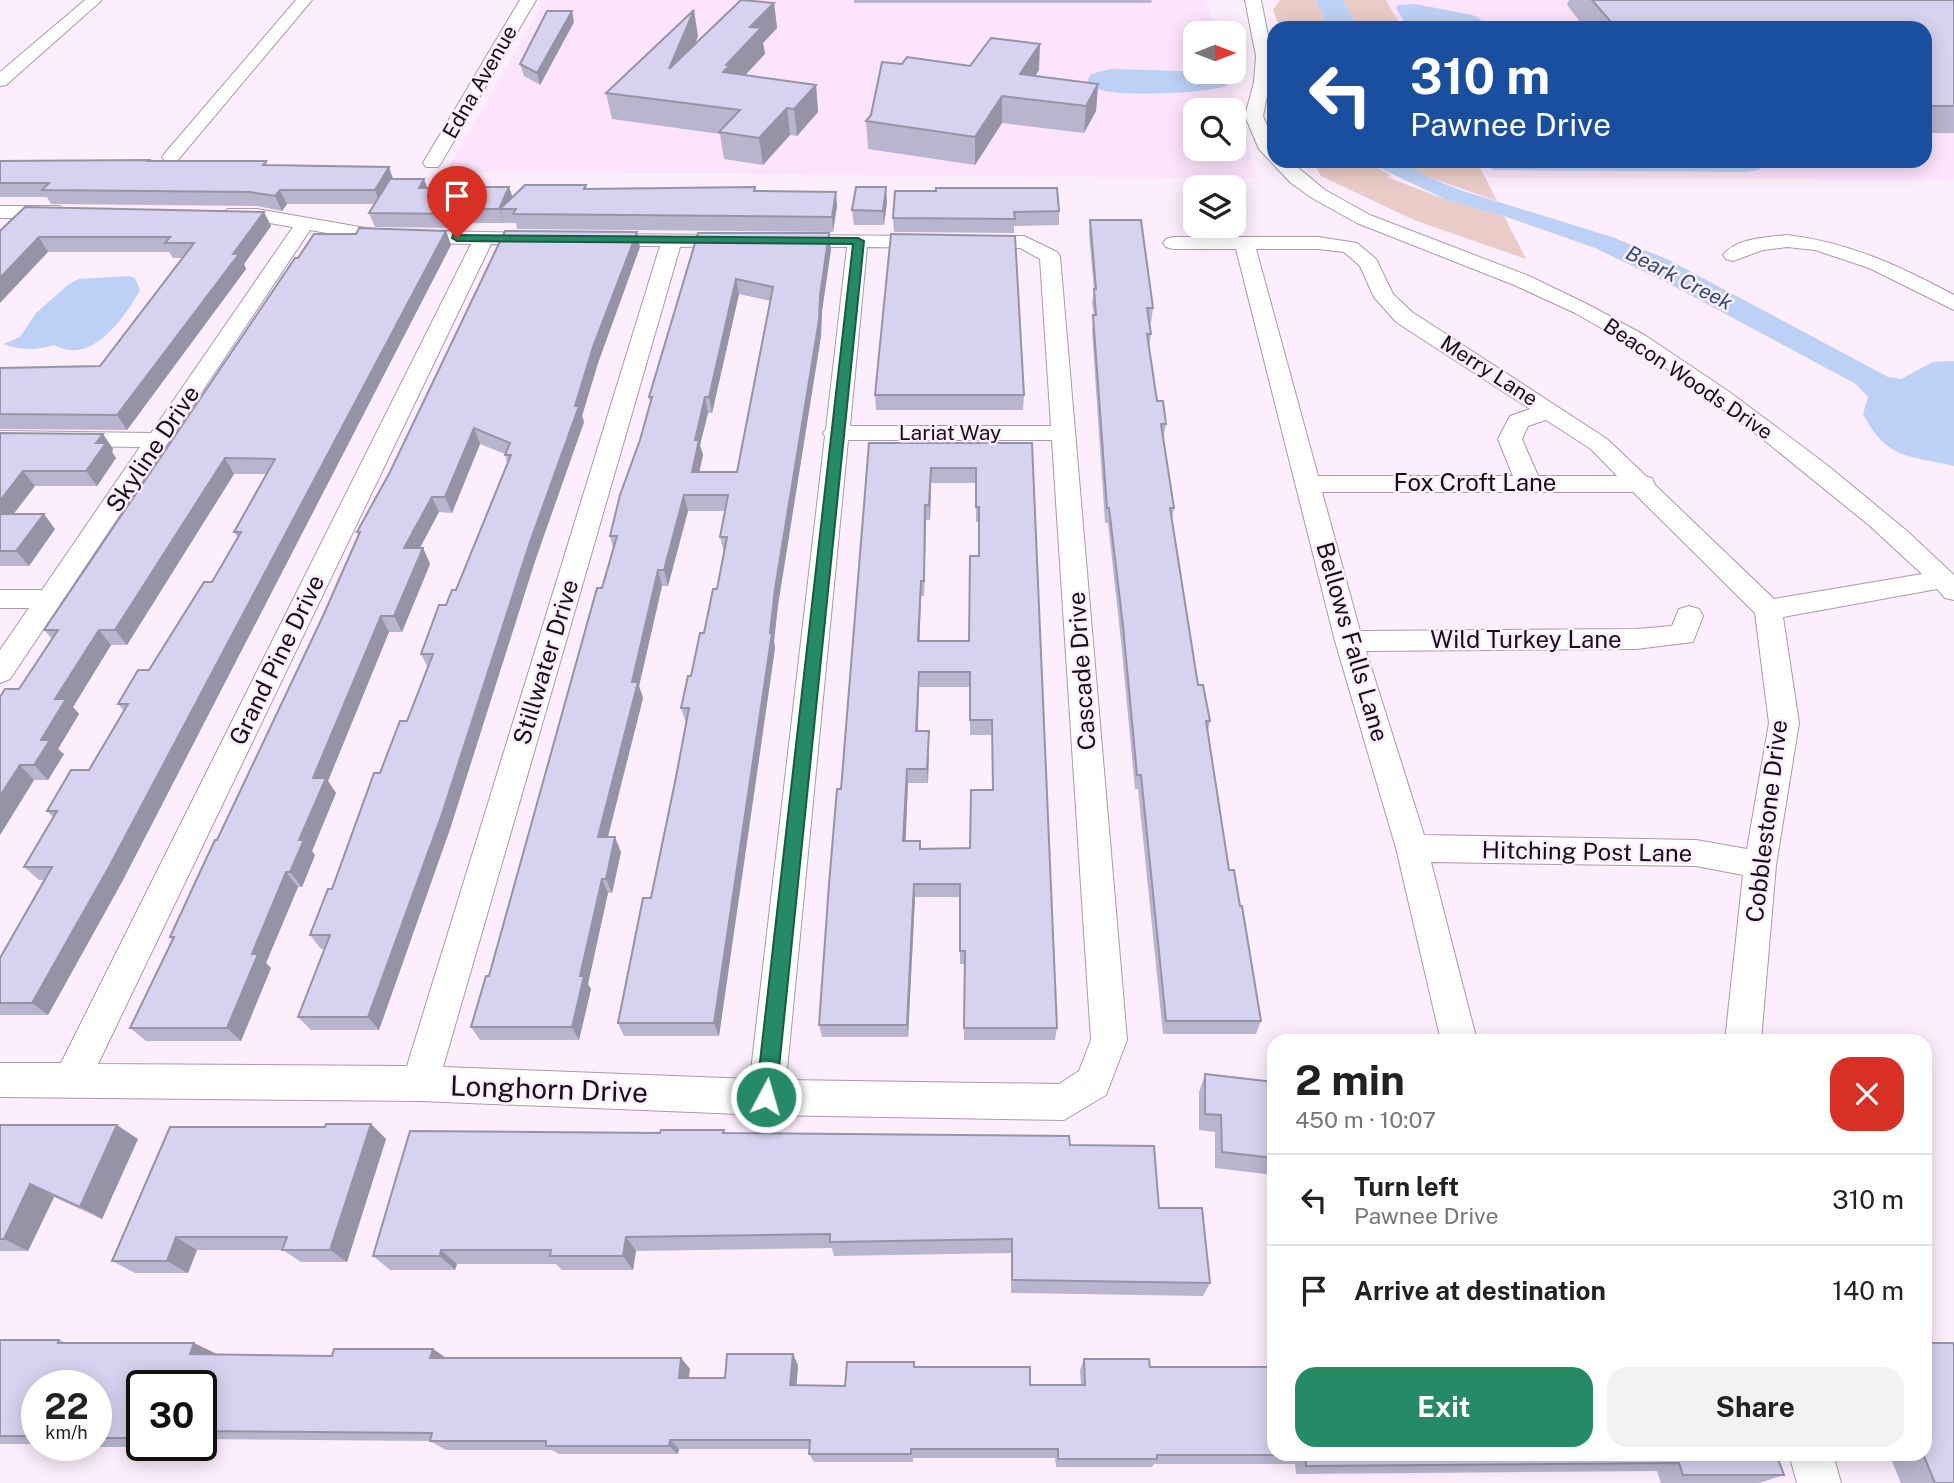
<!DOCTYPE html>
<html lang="en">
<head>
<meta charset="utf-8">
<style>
  :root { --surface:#fff; --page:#f2f2f2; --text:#222; --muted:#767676; --line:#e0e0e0; --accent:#258b67 }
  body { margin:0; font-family:"Public Sans",sans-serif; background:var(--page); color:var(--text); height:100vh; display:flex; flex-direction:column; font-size:26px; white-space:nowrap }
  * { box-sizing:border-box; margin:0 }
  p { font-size:23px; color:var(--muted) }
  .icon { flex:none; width:38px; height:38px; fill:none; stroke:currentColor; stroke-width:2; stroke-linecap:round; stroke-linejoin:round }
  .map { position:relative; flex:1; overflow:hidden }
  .drawer { position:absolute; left:1267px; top:1034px; width:665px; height:427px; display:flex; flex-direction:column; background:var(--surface); border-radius:21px; box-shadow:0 4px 18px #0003 }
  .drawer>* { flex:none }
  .guide { position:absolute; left:1267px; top:21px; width:665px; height:147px; border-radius:21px; box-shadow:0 4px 18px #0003; background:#1a4fa0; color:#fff; overflow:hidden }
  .needle { width:46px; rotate:90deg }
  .fabs { position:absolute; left:1183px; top:21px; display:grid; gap:14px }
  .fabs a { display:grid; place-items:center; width:63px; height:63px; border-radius:14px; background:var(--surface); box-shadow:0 4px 18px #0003; font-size:35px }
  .speed { position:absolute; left:21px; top:1370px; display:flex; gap:14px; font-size:35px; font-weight:700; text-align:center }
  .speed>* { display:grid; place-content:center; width:91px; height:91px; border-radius:50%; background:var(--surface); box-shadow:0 4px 18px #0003; line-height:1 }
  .speed small { font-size:18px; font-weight:400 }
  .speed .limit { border:4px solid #111; border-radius:10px; background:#fff; color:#111 }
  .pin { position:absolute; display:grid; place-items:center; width:60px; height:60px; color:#fff; margin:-72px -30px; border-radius:50% 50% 50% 0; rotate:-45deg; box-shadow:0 0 7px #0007 }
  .pin .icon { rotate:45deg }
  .me { position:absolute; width:77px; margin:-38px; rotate:6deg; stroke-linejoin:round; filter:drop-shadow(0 0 5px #0008) }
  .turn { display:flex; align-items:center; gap:24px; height:147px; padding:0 28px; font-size:32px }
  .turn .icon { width:91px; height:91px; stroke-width:2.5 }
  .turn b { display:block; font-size:49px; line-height:60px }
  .round { display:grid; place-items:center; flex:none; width:74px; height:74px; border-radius:21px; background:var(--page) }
  .head { display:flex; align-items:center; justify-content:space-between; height:119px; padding:0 28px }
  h1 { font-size:42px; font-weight:700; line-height:52px }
  .button { display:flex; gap:14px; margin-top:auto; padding:14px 28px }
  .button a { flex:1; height:80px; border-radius:21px; background:var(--accent); color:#fff; font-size:28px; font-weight:700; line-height:80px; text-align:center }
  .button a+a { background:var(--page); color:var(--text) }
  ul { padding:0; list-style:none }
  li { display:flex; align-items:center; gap:21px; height:91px; padding:0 28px; border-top:2px solid var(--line) }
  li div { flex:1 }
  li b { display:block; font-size:26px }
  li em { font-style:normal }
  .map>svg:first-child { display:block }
  .built { fill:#fbe4fc; fill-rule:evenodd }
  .green { fill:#e9ccc7 }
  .water { fill:#bcd1f5 }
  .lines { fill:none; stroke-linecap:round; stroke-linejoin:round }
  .minor-casing { stroke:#ad98ae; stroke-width:2 }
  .minor { fill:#fff; fill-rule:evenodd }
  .wall { fill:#b9b5ce; fill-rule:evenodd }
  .shaded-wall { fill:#9693a7 }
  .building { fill:#d7d2ef; stroke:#9693a7; stroke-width:2; fill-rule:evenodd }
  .route { fill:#258b67; stroke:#185a43; stroke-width:2 }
  .labels { text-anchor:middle; stroke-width:5; stroke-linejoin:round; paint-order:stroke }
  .far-street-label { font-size:21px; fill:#181018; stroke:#fceefc }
  .far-water-label { font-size:21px; font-style:italic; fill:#304b79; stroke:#fceefc }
  .street-label { font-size:24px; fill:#181018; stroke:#fceefc }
  .near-street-label { font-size:28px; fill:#181018; stroke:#fceefc }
</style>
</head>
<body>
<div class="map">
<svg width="1954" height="1483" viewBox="0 0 1954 1483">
  <rect width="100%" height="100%" fill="#fceefc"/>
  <path class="built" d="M545 0H1206L1215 33H1195V72H1227L1258 178 446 172ZM1195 110H1234V149H1195Z
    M1386 0H1954V180L1486 177 1477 161H1925V28H1402Z"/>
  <path class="green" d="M1280 0H1315L1330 28H1280L1273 10Z
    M1343 0H1386L1402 28H1358Z
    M1312 161H1365L1391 175 1387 177 1447 200 1504 216 1526 259 1414 220 1321 176Z
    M1399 161H1477L1497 201 1428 177Z"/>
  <path class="water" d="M1315 0H1343L1358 28H1330Z
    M1415 4 1472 15 1479 18 1487 28H1408L1396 8 1398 5Z
    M1111 69 1216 72 1225 78 1227 86C1204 93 1124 97 1101 90 1096 89 1091 84 1087 81L1091 74Z
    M1365 161H1399L1428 177 1460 190 1612 237 1669 260 1888 377 1901 379 1933 362 1954 361V466C1908 455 1887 460 1863 414L1868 397 1856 384 1666 282 1595 248 1504 216 1447 200Z
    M1484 161H1756L1761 166 1759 170 1746 172 1493 170Z
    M129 276 135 278 140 290C124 319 91 366 54 345 36 351 21 350 3 344L20 337 36 313 69 284 79 279Z"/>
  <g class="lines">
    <defs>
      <path id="minor" d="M85 0H102L6 85 0 86V72Z
        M296 0H312L177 161H165L162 157 165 153Z
        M520 0H536L441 163 438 167H426L423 163Z
        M1245 0H1261L1272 56 1270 82 1263 116 1274 142V161H1290L1325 190 1370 215 1529 276 1589 305 1646 336 1728 391 1827 465 1907 531 1954 575V600L1945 598 1937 589 1783 617 1799 723 1776 865 1761 1041H1725L1743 875 1696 866 1431 862 1477 1041H1441L1396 848 1335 641 1236 249H1173L1166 247 1163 243 1166 239 1173 237H1318L1357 243 1376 259 1393 294 1412 312 1607 439 1647 477 1652 478 1655 485 1774 599 1922 574 1870 526 1764 440 1685 381 1631 345 1575 313 1514 285 1357 223 1312 198 1291 183 1259 149 1245 116 1254 82 1256 56ZM1256 249H1318L1344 252 1360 266 1374 297 1396 322 1530 409 1510 416 1498 439 1513 476H1318ZM1546 420 1591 449 1617 476H1538L1522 439 1528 426ZM1322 492H1633L1755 613 1769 723 1747 849 1696 840 1424 835 1366 651 1636 649 1693 642 1703 616 1699 609 1689 606 1679 609 1672 626 1636 629 1360 631Z
        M0 206H59L69 212 59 218H0Z
        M228 209H257L377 230 540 233 547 235 550 239 547 243 540 245 491 244 98 1064 407 1066 660 246H600L593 244 590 240 593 236 600 234 736 235 743 237 746 241 743 245 680 247 443 1067 750 1079 825 436 823 433 826 429 847 247H789L782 245 779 241 782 237 789 235 932 236 939 238 942 242 939 246 932 248 867 247 850 426H1051L1040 259 1020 248H975L968 246 965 242 968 238 975 236H1024L1057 252 1060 256 1127 1040 1106 1095 1064 1120 766 1115 420 1101 0 1097V1063H61L471 244 377 242 310 230 10 679 0 683V650L29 608H0V590H42L140 447 0 445V431L151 433 293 227 257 221 221 219 218 215ZM848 440H1052L1091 1040 1079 1071 1059 1084 786 1080Z
        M1787 235C1848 242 1900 266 1954 295V310L1869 268 1815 250 1787 247 1763 250 1733 261 1726 259 1723 255C1736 238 1767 237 1787 235Z
        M1789 1454H1833L1841 1483H1797Z"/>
    </defs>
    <use href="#minor" class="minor-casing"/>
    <use href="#minor" class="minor"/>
  </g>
  <path class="wall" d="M854 0H1152L1151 3H854Z
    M1569 0H1954V133H1925V28H1585L1567 5Z
    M774 3 777 28 763 43 765 54 745 75 816 85 818 112 797 136 790 135 763 165 724 159 720 134 612 119 606 93 698 36 695 45Z
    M574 22 540 85 524 76 520 64Z
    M902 64 970 66 1039 70 1035 76 1098 84 1096 111 1084 133 1002 123 975 165 868 149 866 121 871 115Z
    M149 160 150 161H266L268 165 389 167 393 179H424L427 188H469L470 191 512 197 586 185 587 189 755 187 756 191 837 206 833 232 517 229 516 223H505L504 222V223H465L464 220 460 228 375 227 369 213 374 204H287L282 211 257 206 51 204 47 197H0V161Z
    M895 191 1059 211V225L1014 226V233L894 232 893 218Z
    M887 201 884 225H854L852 210Z
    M264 212 271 226 244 264 246 269 127 430 0 429V368L100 366 182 258H173L169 252H48L0 231Z
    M1090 220 1153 308 1151 323H1149L1151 334 1149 349 1157 401 1166 424 1163 439 1174 508 1172 520 1198 685 1210 721 1208 730 1229 870 1240 906 1261 1021 1256 1034H1163L1138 789H1135L1121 641 1108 523H1105L1092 330 1094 315 1092 303 1094 290 1089 234Z
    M446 231 451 245 123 880 48 1015H0V958L44 880H39L24 867 53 817 47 811 89 770 124 711 118 704 149 670 212 582 238 538 234 532 267 474H234L127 645H111L73 707 79 714 58 749 64 754 48 780H34L0 835 19 689 52 639 44 630 298 258 356 234Z
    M698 233 831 249 822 311 821 336 778 605 774 641 775 648 719 1036H624L618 1023 651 898 686 723 681 708 717 589 724 553 720 537 725 511H688L668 586H662L639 686 643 698 608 837 621 852 612 893H608L588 984 591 989 579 1040H480L471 1027 489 976 602 588 613 548 610 536 640 440 650 402 649 397ZM739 294 771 301 737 472H699L703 455 700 445 708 413H712Z
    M640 247 598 363 582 416 584 422 535 561 450 829 379 1030H311L298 1017 325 949H321L310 935 332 889 380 773 407 721 428 668 421 654 446 605 456 590 507 463 505 454 480 444 452 513 439 512 420 548H423L430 564 402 632H389L328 781 336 793 312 851 315 855 302 887H298L266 963 271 968 241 1041H146L130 1028 172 940 170 937 217 840 323 616 359 535 357 532Z
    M875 395H1024L1023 410H876Z
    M0 433 103 434 113 449 112 452 116 458 97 486H35L13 514 55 529 29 566H0Z
    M869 443H1032L1057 1028 1055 1040H964V964H960V897H915L908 1037H822L819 1025 841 789ZM931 483H976V522H979V556L969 641H919L921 596H924L926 520H930ZM919 687H970V735H992V790L970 848 921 849 920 841H905L908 783H928L929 746 918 731Z
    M1205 1074 1274 1082V1175L1215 1168V1132L1199 1130V1092Z
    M371 1124 386 1139 347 1262H301L283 1250H197L188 1273H135L112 1261 325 1127Z
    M0 1125 138 1139 102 1219 54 1197 28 1251H0Z
    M724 1130 725 1133 1070 1145 1159 1208 1210 1283 1203 1296 1011 1293V1253L834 1256 832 1248 636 1251 633 1270H562L556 1264H457L455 1270H390L373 1256 660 1133Z
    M0 1340H59L67 1343 216 1354 332 1356 433 1349 446 1358H681L690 1369 689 1378H725L798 1365 796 1385 845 1386 914 1362 915 1367 1030 1385H1081L1080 1370 1084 1359 1150 1367 1274 1454H1776L1784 1475 1759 1483H1661L1657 1471 1296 1474 1295 1464H1154L1152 1467H1056L1055 1458H913V1462H814L809 1454V1449H679L678 1454H559L552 1450H446L430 1441 201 1439V1386H142V1446H184L183 1447H63L60 1446H96V1386H37V1444H0Z
    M1889 1454H1925L1954 1483H1901Z"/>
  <path class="shaded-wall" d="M774 3 777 28 763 43 765 54 733 88 723 72 726 65 750 27Z
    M694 10 698 36 674 96 669 69Z
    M572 11 574 22 540 85 537 73Z
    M1040 44 1039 70 1021 98 1020 74Z
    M1098 84 1096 111 1084 133 1086 106Z
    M816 85 818 112 797 136 794 109Z
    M1002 96V123L975 165V137Z
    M787 108 790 135 763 165 759 138Z
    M389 167 394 182 380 204 375 190Z
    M424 179 429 193 419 188Z
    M509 187 514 201 500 209 504 223 499 209Z
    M886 187 887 201 884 225 883 211Z
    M469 188 474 202 460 209 464 220 460 228 455 214Z
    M280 190 287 204 282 211 275 196Z
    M836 192 837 206 833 232 832 217Z
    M264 212 271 226 244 264 246 269 127 430 117 415Z
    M446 231 451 245 123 880 48 1015 32 1003Z
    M637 232 640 247 598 363 582 416 584 422 535 561 450 829 379 1030 368 1017 575 406 593 347Z
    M829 233 831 249 822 311 821 336 778 605 774 641 775 648 719 1036 714 1023 775 589Z
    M39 237 48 252 0 303V278Z
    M736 279 739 294 712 413 709 397Z
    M705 397 708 413 700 445 703 455 696 488 692 472 695 440Z
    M474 428 480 444 452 513 445 497Z
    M103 434 113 449 112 452 116 458 97 486 86 471 96 443Z
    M225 458 234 474 127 645 115 630Z
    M931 468V483L930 520 929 505Z
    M23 471 35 486 2 529 0 527V501Z
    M684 495 688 511 668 586 664 570Z
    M432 497 439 512 411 564 404 548Z
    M925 505 926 520 924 596V581Z
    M44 514 55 529 29 566 16 551Z
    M423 548 430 564 402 632 394 616Z
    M658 570 662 586 639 686 643 698 604 852 598 837 632 682Z
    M921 581V596L919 656 918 641Z
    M381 616 389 632 328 781 336 793 312 851 315 855 302 887 290 872 313 778Z
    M99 630 111 645 73 707 79 714 58 749 64 754 48 780 34 765 41 740 55 699Z
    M919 672V687L917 746 916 731Z
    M929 731V746L928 783 927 769Z
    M20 765 34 780 0 835V796Z
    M907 769 908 783 905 855 903 841Z
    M615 837 621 852 612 893 606 879Z
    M286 872 298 887 266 963 271 968 241 1041 227 1028 252 954Z
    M602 879 608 893 588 984 591 989 579 1040 572 1027 580 976Z
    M914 884 915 897 908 1037 907 1025Z
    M371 1124 386 1139 347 1262 330 1250Z
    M117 1125 138 1139 102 1219 80 1207Z
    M30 1184 54 1197 28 1251 4 1239Z
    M176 1237 197 1250 188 1273 167 1261Z
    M626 1237 636 1251 633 1270 623 1256Z
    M441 1250 457 1264 455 1270 440 1256Z
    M194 1343 217 1354H190Z
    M433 1349 449 1360 430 1358Z
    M793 1354 798 1365 796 1395 790 1385Z
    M681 1358 690 1369 687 1388 679 1378Z
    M670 1440 679 1449 678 1454 669 1446Z"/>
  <path class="building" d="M741 0 774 3 750 27 761 28 726 65 729 66 723 72 816 85 794 109 787 108 759 138 719 132 740 110 606 93 694 10 669 69Z
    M1592 0H1954V106H1925V28H1616Z
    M547 11H572L537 73 520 64Z
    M991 38 1040 44 1020 74 1098 84 1086 106 1002 96 975 137 866 121 871 115 882 62 902 64 907 57 970 66Z
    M149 160 148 161H266L263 165 389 167 375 190H280L275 196 250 192 42 190 49 183H0V161Z
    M390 179H424L419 188H469L455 214 369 213Z
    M525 185H586L584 189 755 187 754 191 836 192 832 217 513 214 516 209H500Z
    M472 187H509L499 209H460Z
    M856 187H886L883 211 852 210Z
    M936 188H1057L1059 211 1014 212 1015 219 893 218 895 191H936Z
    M25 207 264 212 233 254H239L117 415 0 414V368L100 366 194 243H165L170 237H39L0 278V231Z
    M1090 220H1141L1153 308H1147L1151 334H1147L1157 401H1163L1166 424H1161L1174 508H1170L1198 685H1203L1210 721H1206L1229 870H1234L1240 906H1242L1261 1021H1166L1141 775H1137L1123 626 1109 508H1107L1093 315H1096L1094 289H1096Z
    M359 228 446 231 109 867 32 1003H0V958L52 867H24L57 811H47L71 770H89L128 704H118L138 670H149L204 582H212L241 532H234L275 459 225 458 115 630H99L55 699H66L41 740H50L34 765H20L0 796V697L5 689H19L58 630H44L295 258H298L314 234H356Z
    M505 231 637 232 593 347 575 406H579L529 545 442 814 368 1017H298L330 935H310L328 889H332L374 773H380L400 721H407L433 654H421L439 605H446L452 590H456L511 455H505L510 443 474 428 445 497H432L404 548H423L394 616H381L313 778H326L299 840H304L290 872H286L252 954H258L227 1028H130L174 937H170L200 872 215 840H217L323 616 360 532H357L390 472Z
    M698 233H829L820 296 819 320 775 589 770 633H772L714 1023H618L643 898H651L676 777 689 708H681L688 676H691L700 633H704L713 589H717L727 537H720L728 495H684L664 570H658L632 682H638L598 837H615L606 879H602L580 976H584L572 1027H471L486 976H489L597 588H602L617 536H610L620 495 640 440 652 397H649ZM736 279 773 287 737 472H692L699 440H695L705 397H709Z
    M891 234 1015 236 1024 395H875Z
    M0 433 103 434 96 443H106L86 471H23L0 501Z
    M869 443H1032L1057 1028H964L965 951H960V884H914L907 1025H819L829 884 837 789H841ZM931 468H976V507H979V556H970L969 641H918L921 581H924L925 505H929ZM919 672H970V720H992L993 790H971L970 848 920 849V841H903L907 769H927L929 731H916Z
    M0 514H44L16 551H0Z
    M1205 1074 1274 1082V1158L1222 1152 1221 1115 1205 1114Z
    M326 1124H371L330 1250H282L287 1237H176L167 1261H112L170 1127H325Z
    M0 1125H117L80 1207 30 1184 4 1239H0Z
    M661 1130H724L723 1133 1069 1136 1070 1145 1154 1146 1159 1208H1202L1210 1283 1012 1280V1239L830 1242V1234L626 1237 623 1256H550L551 1250H441L440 1256H373L410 1131 660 1133Z
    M0 1340H59L58 1343H194L190 1354 332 1356 334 1349H433L430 1358H681L679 1378H725L727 1354H793L790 1385 845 1386 847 1362H914V1367H1030V1385H1085L1084 1359H1149L1150 1367H1274V1454H1776L1784 1475H1683L1679 1463 1306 1466 1305 1455H1157V1459H1058V1449H911V1454H809L810 1440H670L669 1446H546V1441H430L432 1433 201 1431V1386H142V1438H96V1386H37V1438H35L36 1436H0Z
    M1925 1343H1953L1954 1346V1483H1935L1923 1454H1925Z"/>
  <path class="route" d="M453 235 858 238 864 241 776 1097 773 1104 766 1107 759 1104 756 1097 853 244 457 241 452 238Z"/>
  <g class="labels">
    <g class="far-street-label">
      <text transform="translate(480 82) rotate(-60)" y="7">Edna Avenue</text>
      <text transform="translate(1489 371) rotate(33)" y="7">Merry Lane</text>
      <text transform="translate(1688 379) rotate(34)" y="7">Beacon Woods Drive</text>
      <text x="950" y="440">Lariat Way</text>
    </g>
    <g class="far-water-label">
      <text transform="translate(1679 278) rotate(27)" y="7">Beark Creek</text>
    </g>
    <g class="street-label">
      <text transform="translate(153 449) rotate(-56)" y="8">Skyline Drive</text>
      <text x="1475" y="491">Fox Croft Lane</text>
      <text x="1526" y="648">Wild Turkey Lane</text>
      <text transform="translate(1352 642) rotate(74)" y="8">Bellows Falls Lane</text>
      <text transform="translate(277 660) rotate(-64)" y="8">Grand Pine Drive</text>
      <text transform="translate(546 662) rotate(-73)" y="8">Stillwater Drive</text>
      <text transform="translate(1082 671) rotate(-94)" y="8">Cascade Drive</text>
      <text transform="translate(1767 821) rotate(-83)" y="8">Cobblestone Drive</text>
      <text transform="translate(1587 852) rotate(1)" y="8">Hitching Post Lane</text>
    </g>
    <g class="near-street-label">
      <text transform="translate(549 1089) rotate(2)" y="10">Longhorn Drive</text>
    </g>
  </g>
</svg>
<div class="fabs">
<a><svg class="needle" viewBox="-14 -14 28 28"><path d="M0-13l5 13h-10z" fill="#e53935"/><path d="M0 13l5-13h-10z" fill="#767676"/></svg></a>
<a><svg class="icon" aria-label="search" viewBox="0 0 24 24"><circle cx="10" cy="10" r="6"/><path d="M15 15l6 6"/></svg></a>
<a><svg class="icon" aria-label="layers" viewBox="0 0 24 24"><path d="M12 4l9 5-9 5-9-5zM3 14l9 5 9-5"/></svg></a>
</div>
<div class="speed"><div>22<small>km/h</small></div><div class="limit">30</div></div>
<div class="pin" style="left:457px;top:238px;background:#d93025"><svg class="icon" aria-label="arrive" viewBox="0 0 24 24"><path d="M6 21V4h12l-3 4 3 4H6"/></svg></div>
<svg class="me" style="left:766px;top:1097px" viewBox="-20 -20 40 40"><circle r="17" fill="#258b67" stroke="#fff" stroke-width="3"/><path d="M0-11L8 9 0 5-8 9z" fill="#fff"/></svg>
<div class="guide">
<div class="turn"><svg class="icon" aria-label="left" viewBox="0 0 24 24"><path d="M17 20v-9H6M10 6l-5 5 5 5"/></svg><div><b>310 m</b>Pawnee Drive</div></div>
</div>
<section class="drawer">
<div class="head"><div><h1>2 min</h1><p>450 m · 10:07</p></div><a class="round" style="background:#d93025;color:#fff"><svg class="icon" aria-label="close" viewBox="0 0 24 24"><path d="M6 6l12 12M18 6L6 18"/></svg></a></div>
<ul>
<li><svg class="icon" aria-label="left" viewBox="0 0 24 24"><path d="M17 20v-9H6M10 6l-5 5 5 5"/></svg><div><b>Turn left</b><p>Pawnee Drive</p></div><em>310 m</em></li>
<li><svg class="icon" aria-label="arrive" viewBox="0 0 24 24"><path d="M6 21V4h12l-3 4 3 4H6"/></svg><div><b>Arrive at destination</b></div><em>140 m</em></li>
</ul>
<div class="button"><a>Exit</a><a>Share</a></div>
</section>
</div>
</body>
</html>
